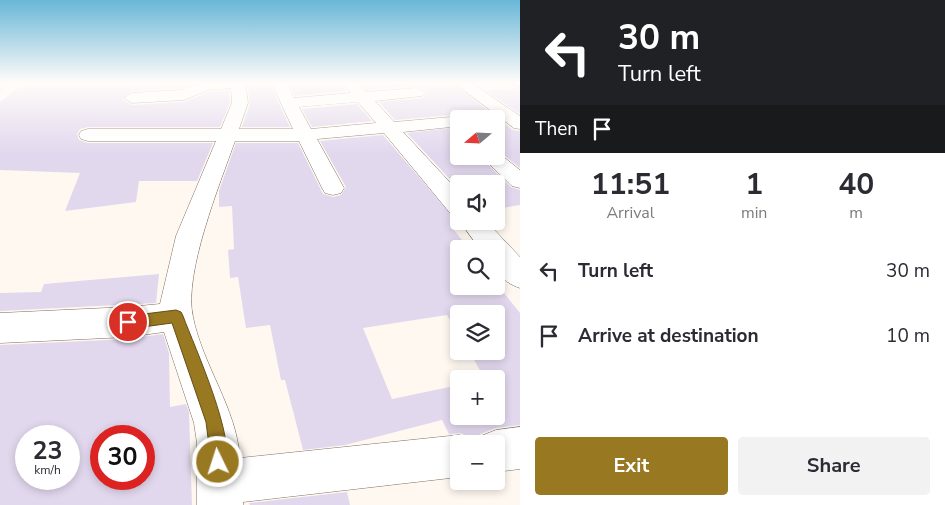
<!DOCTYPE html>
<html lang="en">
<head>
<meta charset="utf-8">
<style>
  :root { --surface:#fff; --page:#f2f2f3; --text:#2b2b33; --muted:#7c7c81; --accent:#987821 }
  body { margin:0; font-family:"Nunito Sans",sans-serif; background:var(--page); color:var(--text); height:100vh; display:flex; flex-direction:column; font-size:19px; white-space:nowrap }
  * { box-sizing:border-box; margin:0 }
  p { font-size:16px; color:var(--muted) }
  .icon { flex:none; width:28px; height:28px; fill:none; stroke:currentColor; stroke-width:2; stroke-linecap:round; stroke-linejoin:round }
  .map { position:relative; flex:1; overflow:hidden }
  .panel { display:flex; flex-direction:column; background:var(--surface); width:425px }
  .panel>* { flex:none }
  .hud { background:#202124; color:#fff; overflow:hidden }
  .needle { width:32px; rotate:251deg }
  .fabs { position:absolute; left:450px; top:110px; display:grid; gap:10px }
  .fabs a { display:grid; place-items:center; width:55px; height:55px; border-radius:5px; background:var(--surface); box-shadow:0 2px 8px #0003; font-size:25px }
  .speed { position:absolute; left:15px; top:425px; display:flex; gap:10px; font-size:25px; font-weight:700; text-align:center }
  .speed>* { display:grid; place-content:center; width:65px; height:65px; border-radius:50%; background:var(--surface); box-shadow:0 2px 8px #0003; line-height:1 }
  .speed small { font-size:12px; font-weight:400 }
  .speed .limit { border:8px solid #d22; background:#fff; color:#111 }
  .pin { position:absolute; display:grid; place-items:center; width:42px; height:42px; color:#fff; margin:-21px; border:2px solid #fff; border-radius:50%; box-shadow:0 1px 5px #0007 }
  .me { position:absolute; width:55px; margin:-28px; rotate:356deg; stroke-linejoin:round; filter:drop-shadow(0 0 4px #0008) }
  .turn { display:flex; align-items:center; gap:18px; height:105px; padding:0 15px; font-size:22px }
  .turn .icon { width:65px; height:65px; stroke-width:2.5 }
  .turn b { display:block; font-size:35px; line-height:42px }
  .then { display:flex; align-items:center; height:48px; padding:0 15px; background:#0003; gap:10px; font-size:19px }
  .eta { display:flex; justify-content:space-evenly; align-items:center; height:85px; text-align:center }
  .eta b { font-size:30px; font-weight:700; line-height:35px }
  .action { display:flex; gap:10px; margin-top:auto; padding:10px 15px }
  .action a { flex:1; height:58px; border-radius:5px; background:var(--accent); color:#fff; font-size:20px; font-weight:700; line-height:58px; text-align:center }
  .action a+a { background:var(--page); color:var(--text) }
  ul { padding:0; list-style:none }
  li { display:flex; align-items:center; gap:15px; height:65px; padding:0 15px }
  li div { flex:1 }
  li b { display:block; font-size:19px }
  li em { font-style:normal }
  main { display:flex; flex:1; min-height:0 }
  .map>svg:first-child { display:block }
  .building { fill:#e2d8ee; fill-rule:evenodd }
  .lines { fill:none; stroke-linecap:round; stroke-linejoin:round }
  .minor-casing { stroke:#7d6e5e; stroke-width:1 }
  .minor { fill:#fff; fill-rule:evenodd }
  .route { fill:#987821; stroke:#634e15 }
</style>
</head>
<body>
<main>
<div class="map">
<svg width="520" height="505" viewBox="0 0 520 505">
  <rect width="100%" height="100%" fill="#fff8f1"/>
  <path class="building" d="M30 82H112L110 85 196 82 181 88 132 91 122 99 132 105 184 102 208 92 229 90 230 103 220 127H88L80 129 77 134 79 140 88 143H213L197 181H139L136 202 65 211 80 173 0 170V102L18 88H23Z
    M247 82H269L290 127H242L250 104Z
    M288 82H340L347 91 295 96Z
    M360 82H451L513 130 520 131V168L496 149V119H460L451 115 395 120 379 102 422 98 426 94V91L417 86 367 90Z
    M518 88 520 89V114L485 90Z
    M357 104 372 121 312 127 302 109Z
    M459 127V156H479L511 187 520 190V205L496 209V184H459V189L407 133Z
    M383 135 460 225 451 226 469 249H459V286H496V283L520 313V425L496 428 480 434 477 443 475 439 460 433 449 434 442 420 345 445 303 450 285 380H281L270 325 246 328 238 277 230 278 228 250 234 249 232 206 219 207V191L236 143H298L323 194 333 197 341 195 346 187 320 141ZM459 314H496V351H469L485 379H496V416H459V385L392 399 363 328 447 315 459 334Z
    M159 274 156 303 0 311V293L41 292 44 284Z
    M163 334 169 353 170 407 186 404 189 412 192 505H0V345L128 339ZM26 436H69V479H26ZM101 436H144V479H101Z
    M347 492 350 505H250L249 503Z"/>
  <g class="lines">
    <defs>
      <path id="minor" d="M0 82H13L0 89Z
        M202 82H245L248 103 239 129H293L271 82H286L294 98 351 93 342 82H357L366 92 417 88 425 93 422 96 375 101 394 122 451 117 459 120 457 126 451 127 403 132 459 192V215L450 213 384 133 317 139 344 188 341 193 333 195 325 193 322 188 299 141H235C220 184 183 274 193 317 203 366 236 407 240 458L459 435 474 441 475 444H459V477L243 502V505H197V443L194 423 164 332 128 337 0 343V313L128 307 160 304 176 236 216 141H88L81 139 79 135 81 131 88 129H221L232 103 231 88 208 90 184 100 132 103 124 98 132 93 181 90ZM358 102 376 123 311 129 299 107Z
        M453 82H470L520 116V129L514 128Z
        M512 82H520V87Z
        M496 151 520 170V188L512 186 481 156H496Z
        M459 220 486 221 520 257V288C499 281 496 269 496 249H480Z
        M520 427V469L496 472V444H478L481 436 496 430Z"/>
    </defs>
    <use href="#minor" class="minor-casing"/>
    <use href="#minor" class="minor"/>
  </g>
  <linearGradient id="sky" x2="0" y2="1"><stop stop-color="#69b7d7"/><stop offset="0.54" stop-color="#fffcf9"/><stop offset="1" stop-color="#fffcf9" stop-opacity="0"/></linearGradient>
  <rect width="520" height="153" fill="url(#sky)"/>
  <path class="route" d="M176 310 181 312 183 316C195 348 237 440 225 469L218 471 212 469 206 422 172 323 128 329 123 327 121 322 123 318 128 316Z"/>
</svg>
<div class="fabs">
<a><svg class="needle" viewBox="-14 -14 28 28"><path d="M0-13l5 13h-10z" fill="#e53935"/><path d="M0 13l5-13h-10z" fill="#7c7c81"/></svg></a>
<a><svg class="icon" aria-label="sound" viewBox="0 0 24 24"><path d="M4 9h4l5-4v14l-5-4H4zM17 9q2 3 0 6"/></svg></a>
<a><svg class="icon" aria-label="search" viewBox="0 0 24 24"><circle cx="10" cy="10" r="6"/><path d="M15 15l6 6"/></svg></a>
<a><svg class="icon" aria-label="layers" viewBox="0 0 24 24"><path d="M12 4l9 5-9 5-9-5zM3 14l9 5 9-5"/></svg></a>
<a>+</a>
<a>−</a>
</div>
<div class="speed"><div>23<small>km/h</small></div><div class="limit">30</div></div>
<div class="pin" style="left:128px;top:322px;background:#d93025"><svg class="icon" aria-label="arrive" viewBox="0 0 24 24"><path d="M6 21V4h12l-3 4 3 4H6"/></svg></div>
<svg class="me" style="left:218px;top:462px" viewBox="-20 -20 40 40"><circle r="17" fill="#987821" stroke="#fff" stroke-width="3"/><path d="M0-11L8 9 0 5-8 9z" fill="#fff"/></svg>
</div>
<section class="panel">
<div class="hud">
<div class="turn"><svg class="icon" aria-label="left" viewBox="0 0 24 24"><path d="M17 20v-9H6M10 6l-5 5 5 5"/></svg><div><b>30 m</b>Turn left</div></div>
<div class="then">Then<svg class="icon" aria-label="arrive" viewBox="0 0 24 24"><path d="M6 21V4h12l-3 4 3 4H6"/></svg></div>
</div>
<div class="eta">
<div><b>11:51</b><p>Arrival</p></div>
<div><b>1</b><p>min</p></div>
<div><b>40</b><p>m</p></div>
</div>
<ul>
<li><svg class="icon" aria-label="left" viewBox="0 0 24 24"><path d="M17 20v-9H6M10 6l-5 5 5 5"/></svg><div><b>Turn left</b></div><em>30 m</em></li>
<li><svg class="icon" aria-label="arrive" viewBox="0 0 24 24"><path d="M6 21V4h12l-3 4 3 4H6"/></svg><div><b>Arrive at destination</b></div><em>10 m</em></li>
</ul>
<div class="action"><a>Exit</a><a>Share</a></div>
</section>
</main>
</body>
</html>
